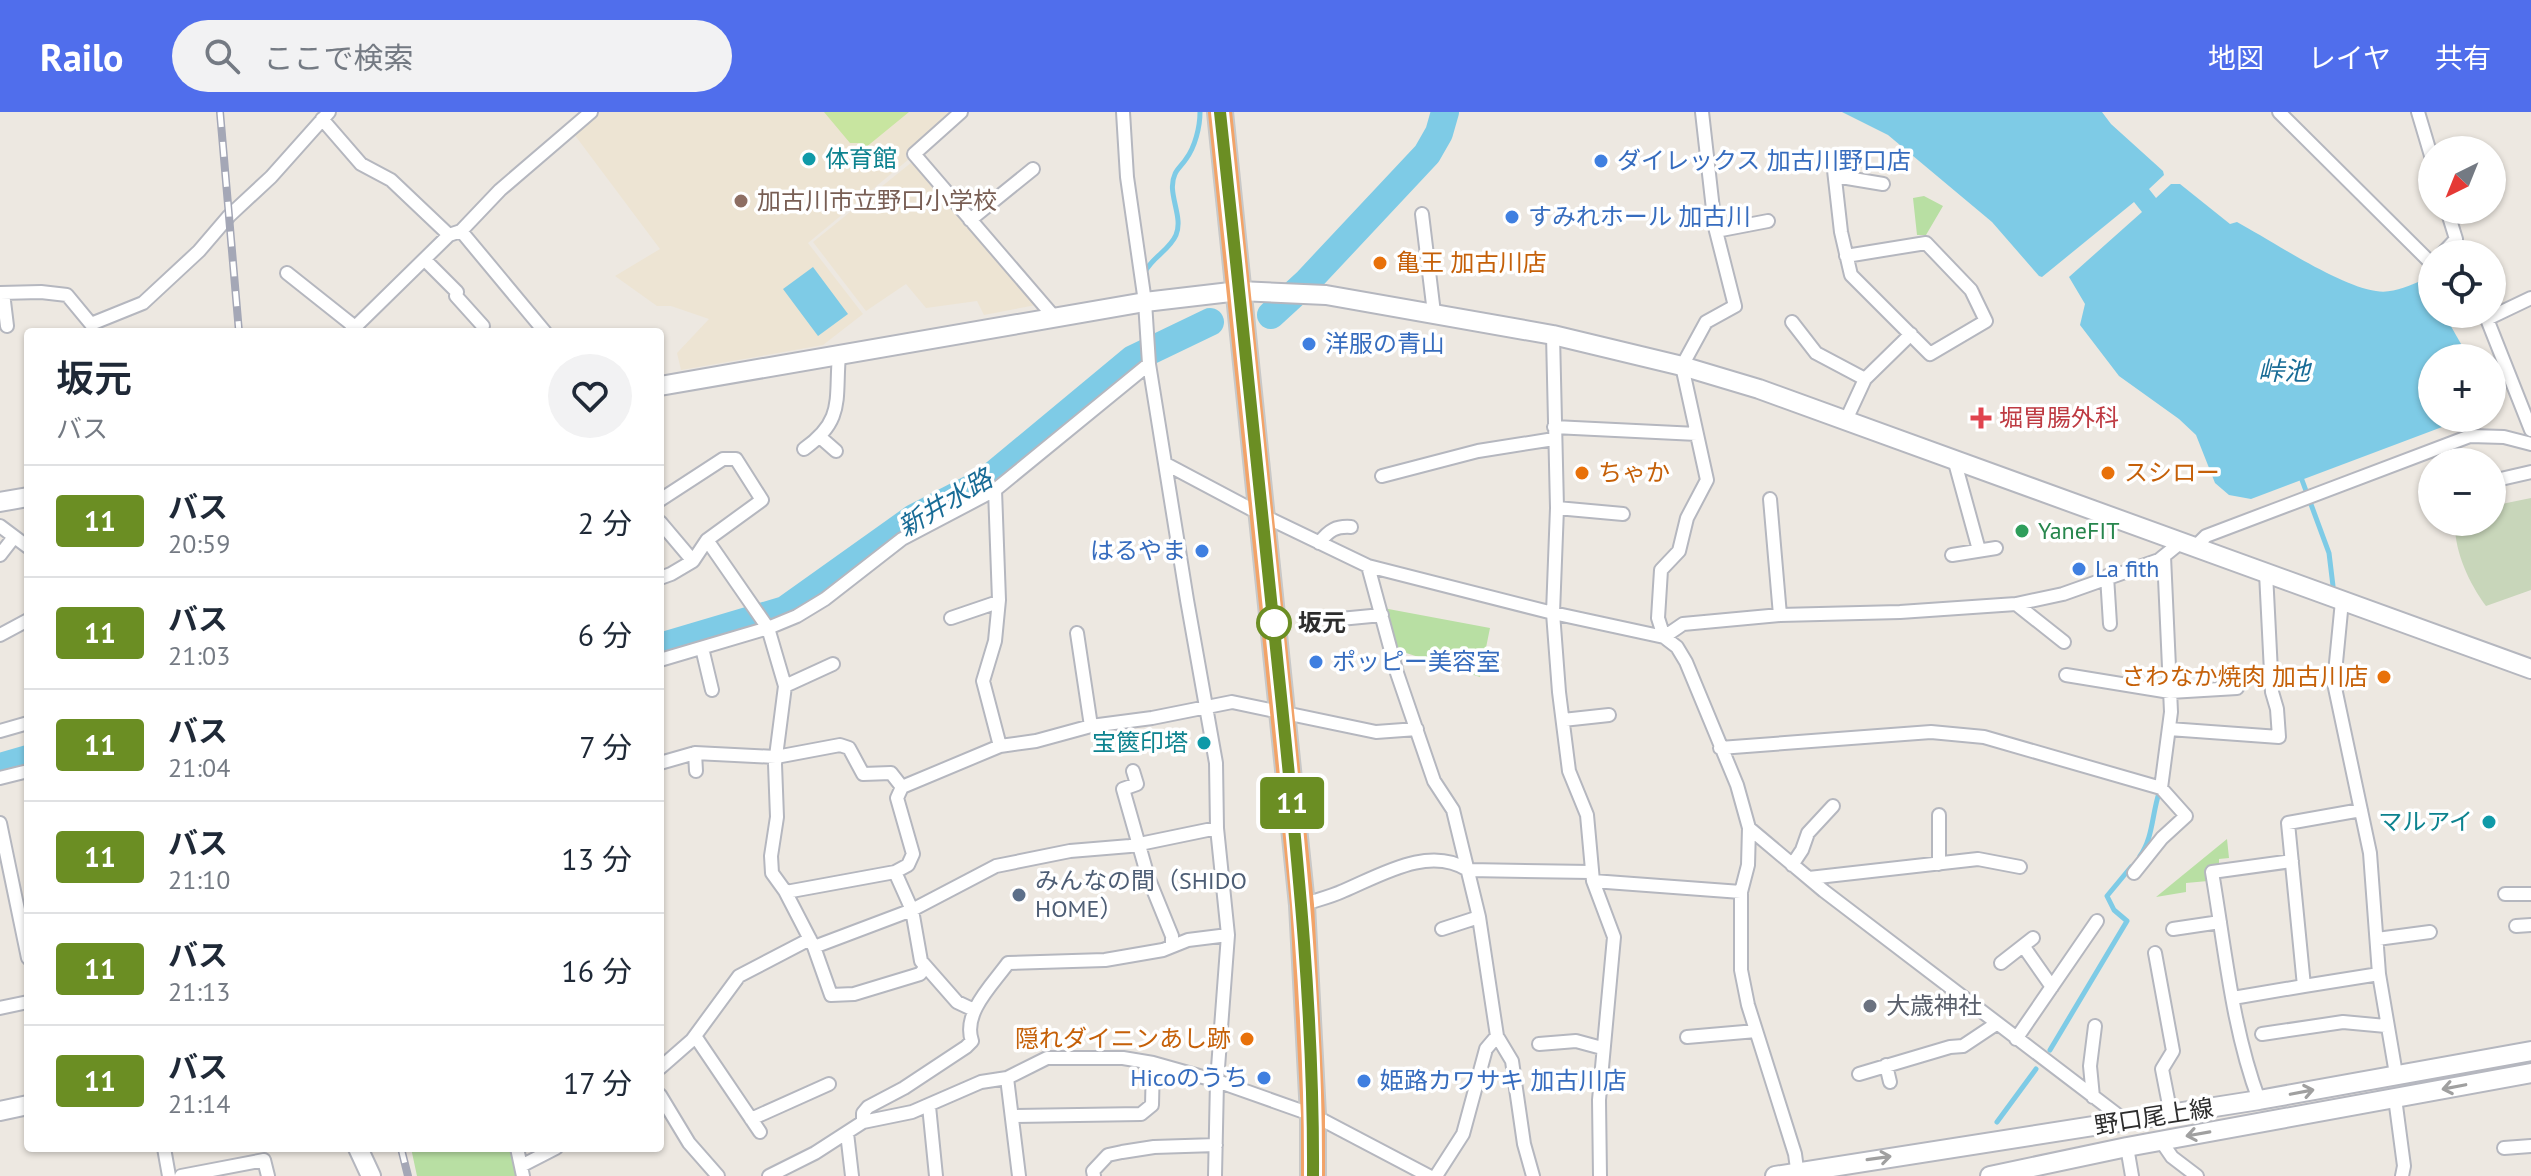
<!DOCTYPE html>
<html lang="ja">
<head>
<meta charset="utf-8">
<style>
  body { margin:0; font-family:"PT Sans","Noto Sans JP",sans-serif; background:#f2f2f3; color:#1f2937; height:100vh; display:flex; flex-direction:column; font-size:30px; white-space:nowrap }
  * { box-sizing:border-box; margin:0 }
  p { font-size:26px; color:#747a83 }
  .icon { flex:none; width:44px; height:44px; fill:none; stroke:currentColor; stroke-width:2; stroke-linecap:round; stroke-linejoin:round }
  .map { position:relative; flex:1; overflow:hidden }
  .side { position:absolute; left:24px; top:216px; width:640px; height:824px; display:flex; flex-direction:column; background:#fff; border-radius:8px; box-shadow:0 2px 6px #0004 }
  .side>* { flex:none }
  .badge { padding:0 16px; border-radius:6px; font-size:28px; line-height:52px }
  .needle { width:52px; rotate:223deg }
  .controls { position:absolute; left:2418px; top:24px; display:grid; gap:16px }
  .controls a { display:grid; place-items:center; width:88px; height:88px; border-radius:50%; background:#fff; box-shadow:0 2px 6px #0004; font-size:40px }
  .map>.badge { position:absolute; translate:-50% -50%; box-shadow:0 0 0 4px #fff }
  .round { display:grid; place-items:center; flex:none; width:84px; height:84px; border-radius:42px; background:#f2f2f3 }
  .summary { display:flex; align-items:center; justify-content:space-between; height:136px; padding:0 32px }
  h1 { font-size:38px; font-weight:600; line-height:60px }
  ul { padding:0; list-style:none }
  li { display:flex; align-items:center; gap:24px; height:112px; padding:0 32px; border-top:2px solid #e0e1e3 }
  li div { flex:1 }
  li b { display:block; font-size:30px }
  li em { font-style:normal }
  li .badge { min-width:88px; font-weight:700; text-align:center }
  header { display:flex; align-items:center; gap:48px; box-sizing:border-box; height:112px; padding:0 40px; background:#506eec; color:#fff }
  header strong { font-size:38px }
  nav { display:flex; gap:44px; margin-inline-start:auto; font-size:28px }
  .search { width:560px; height:72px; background:#f2f2f3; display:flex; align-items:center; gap:20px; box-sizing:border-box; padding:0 28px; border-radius:44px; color:#747a83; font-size:30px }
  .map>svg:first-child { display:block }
</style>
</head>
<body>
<header>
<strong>Railo</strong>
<div class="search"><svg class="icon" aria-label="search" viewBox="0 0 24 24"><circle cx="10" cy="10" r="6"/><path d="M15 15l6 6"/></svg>ここで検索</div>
<nav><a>地図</a><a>レイヤ</a><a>共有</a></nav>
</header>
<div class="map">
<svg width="2531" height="1064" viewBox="0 0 2531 1064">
  <rect width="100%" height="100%" fill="#ede8e1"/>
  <!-- education -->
  <path fill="#ede4d3" d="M596 0H954L905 45 909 47 808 131 863 202 823 233 681 258 677 241 709 207 671 194H657L615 164 660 137 574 22Z
    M912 50 1036 193 984 203 977 189 926 196 906 172 866 199 813 130Z"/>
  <!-- green -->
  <path fill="#b8dfa3" d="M1924 84 1943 94 1926 123H1917L1913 86Z
    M1383 496 1490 516 1480 565 1397 538Z
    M2227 727 2229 746 2219 747V753L2206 755 2208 769 2186 771V780L2156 785Z
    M411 1036H510L517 1064H417Z"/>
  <!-- cemetery -->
  <path fill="#c8d6ba" d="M2531 386V478L2486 494C2469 471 2454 439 2455 410H2492V394Z"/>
  <!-- pitch -->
  <path fill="#c8e5a0" d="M824 0H909L865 36 858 31H850Z"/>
  <!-- water -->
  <path fill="#7ecbe6" d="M1842 0H2102L2111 12 2163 59 2164 63 2149 77 2156 86 2171 72H2180L2230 112 2237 110C2272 129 2339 174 2376 179 2392 182 2408 174 2423 168L2432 182V202H2444L2469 246H2432V306H2466L2251 387 2229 383 2215 371 2196 323 2179 307 2119 264 2080 213 2085 192 2069 165 2142 100 2134 90 2042 165 2039 164 1992 110 1888 23Z
    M813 155 848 202 818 224 783 177Z"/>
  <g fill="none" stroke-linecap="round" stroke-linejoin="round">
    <!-- stream -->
    <path stroke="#7ecbe6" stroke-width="5" d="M1145 160C1152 145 1169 139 1176 123 1184 104 1166 81 1175 62 1177 57 1183 52 1186 47 1195 35 1200 15 1200 0
      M2302 368 2329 441 2333 474
      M2140 744C2153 726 2152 702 2159 681
      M2050 938 2127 809 2114 798 2107 784 2131 755
      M1997 1010 2036 957"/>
    <!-- river -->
    <path stroke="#7ecbe6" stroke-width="28" d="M1271 203 1307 170 1427 42 1439 21 1445 0
      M660 535 785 498 914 406 986 369 1133 247 1210 210
      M0 655 28 647"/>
    <!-- street casing -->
    <g stroke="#b5b7bf" stroke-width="16">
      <path id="street" d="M961 0 914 42 1055 206
        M1123 0 1127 65 1145 190 1149 252 1187 488 1216 651 1217 716 1228 823 1217 969 1215 1064
        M1702 0 1715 115 1735 194 1706 210 1682 254 1707 368 1687 406 1679 439 1661 458 1658 506 1664 525 1683 512 1780 503 1900 500 2016 492 2063 482 2159 448 2180 431
        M2279 0 2432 152
        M2418 0 2432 47
        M322 7 361 52 391 68 449 123
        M1834 58 1841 120 1851 163 1930 242 1986 209 1971 178 1926 131 1846 144
        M1835 64 1883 72
        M1422 102 1434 201
        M970 108 1033 57
        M461 119 545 220
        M1716 119 1768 109
        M2442 142 2456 127 2447 98
        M426 149 457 180 456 184 483 214
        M287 161 355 215
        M0 181 41 180 67 183 91 212 143 191 199 139 229 104 271 65 329 0
        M3 181 7 214
        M2482 202 2487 207 2531 318
        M2487 207 2531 186
        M1792 210 1816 241 1865 267
        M350 220 449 123 461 119 500 78 591 0
        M1553 223 1557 396 1553 501 1559 580 1569 659 1587 703 1593 769 1614 825 1599 988 1600 1064
        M1846 308 1865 267 1911 222
        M1554 315 1697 322
        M820 325 836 339
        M804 337C845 308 835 287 839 243
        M1954 347 1979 438
        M1166 352 1264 404 1368 454 1553 501 1664 525 1677 535 1686 550 1737 673 1749 716 1748 753 1741 780V858L1748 893 1795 1042 1798 1064
        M1382 364 1478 339 1554 327
        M2492 369 2531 360
        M1770 387 1780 503
        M660 388 723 347H736L762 388 707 428 693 449 671 462 660 466
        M1557 396 1623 402
        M660 410 693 449
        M0 414 28 435
        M707 428 768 516 785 574 775 652 777 705 771 744 772 761 785 779 814 835 831 883 854 882 920 862 925 856
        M1319 431C1329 418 1336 414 1351 415
        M2194 436 2206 424 2470 324 2504 325 2531 332
        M0 443 14 425
        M1952 443 1996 436
        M1368 454 1397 561 1434 669 1453 698 1479 805 1497 924 1512 949 1524 1032 1533 1064
        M2107 464 2110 512
        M2342 489 2334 571 2370 741 2379 862 2396 962
        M2016 492 2064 530
        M951 506 998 490
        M1340 507 1382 503
        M1077 521 1091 614
        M0 523 28 508
        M702 536 712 578
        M660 548 768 516 797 504 825 487 902 427 995 378 1149 252
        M2066 563 2170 580 2237 576
        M785 574 833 552
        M1563 608 1609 603
        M2169 617 2279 625 2277 597 2272 580 2266 461
        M0 619 28 611
        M1000 634 1036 629 1091 614 1152 606 1232 590 1376 620 1417 617
        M1720 636 1931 620 1984 625 2161 676 2171 600 2164 444
        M695 641 696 659
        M660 651 695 641 776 645 840 633 849 636 863 662 891 661 902 675
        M1133 659 1137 672 1123 677 1148 765 1172 824V833
        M0 666 28 659
        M2361 698 2288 711 2304 874 2379 862
        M0 711 28 846
        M1749 716 1824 779 2127 1010
        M1939 752V703
        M1792 753 1802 738 1808 721 1833 694
        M2134 761 2162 726 2186 704 2161 676
        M1809 766 1978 747 2020 755
        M1593 769 1741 780
        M786 780 895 760
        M2505 782H2531
        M1302 793C1316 788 1330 785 1343 779 1381 763 1429 733 1468 758L1591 760
        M2516 814 2531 813
        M1442 817 1479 805
        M2173 817 2220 810
        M2377 827 2430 820
        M814 835 912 798 996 754 1070 739 1130 734 1217 716
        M2024 835 2052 875
        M2155 841 2173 939 2162 957 2171 1003
        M2001 851 2033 826
        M2233 886 2304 874
        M0 896 28 890
        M974 898 957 890 921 849 912 798 895 760 908 753 913 742 897 686 902 675 1000 634 983 569 995 529 999 488 995 378
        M2262 922 2343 910 2386 914
        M695 924 760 1020
        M1687 925 1756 919
        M2016 927 2097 809
        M1539 932 1576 929 1602 936
        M1886 953 1890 970
        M660 956 692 928 739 864 810 827
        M1859 962 1950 935 1963 934 1996 912
        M1007 966 1019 1064
        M660 983 689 1031 718 1064
        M2093 985 2090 954 2095 914
        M2395 986 2404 1054 2402 1064
        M2259 988C2232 916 2225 836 2212 760L2292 749
        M929 994 936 1064
        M1012 1004 1141 1002 1152 993 1153 951
        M751 1007 829 972
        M863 1010V1001L868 995 904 976 966 935 972 929C962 901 993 872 1008 851L1105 848 1163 838 1188 828 1228 823
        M847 1021 852 1064
        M2161 1029 2172 1045 2197 1064
        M2127 1035 2132 1064
        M164 1036 169 1064
        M517 1036 523 1064
        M2504 1036 2531 1034
        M521 1054 556 1036
        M181 1064 264 1048 268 1064
        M769 1064 815 1041 863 1010 912 1000 981 970 1007 966 1047 946H1123L1153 951 1217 969 1313 1003 1429 1064
        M1094 1064 1093 1059 1108 1043 1122 1040 1154 1035 1216 1033
        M1436 1064 1463 1022 1486 937 1497 924"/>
    </g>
    <!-- secondary casing -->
    <g stroke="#b5b7bf" stroke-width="22">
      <path id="secondary" d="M660 274 1145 190 1239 179 1326 183 1553 223 1682 254 1759 277 2531 557
        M0 390 28 385
        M0 999 28 993
        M358 1036 371 1064
        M1775 1064 2259 988 2531 939
        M1990 1064 2127 1035 2531 961"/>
    </g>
    <!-- highway casing -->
    <g stroke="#c8c8c8" stroke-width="28">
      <path id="highway" d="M1220 0 1302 793 1313 1003V1064"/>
    </g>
    <!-- street -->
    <use href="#street" stroke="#fff" stroke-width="12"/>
    <!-- secondary -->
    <use href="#secondary" stroke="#fff" stroke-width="18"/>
    <!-- highway -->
    <use href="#highway" stroke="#f2a368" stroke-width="24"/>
    <!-- rail casing -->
    <g stroke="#a4a7b6" stroke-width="8">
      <path id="rail" d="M220 0 239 220
        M401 1036 408 1064"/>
    </g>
    <!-- rail -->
    <use href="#rail" stroke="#fff" stroke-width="5" stroke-dasharray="15" stroke-linecap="butt"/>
  </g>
  <!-- one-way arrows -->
  <defs><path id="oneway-shaft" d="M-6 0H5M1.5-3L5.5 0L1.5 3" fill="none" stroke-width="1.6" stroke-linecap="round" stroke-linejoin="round" transform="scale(2)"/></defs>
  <g stroke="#a0a0a0">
    <use href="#oneway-shaft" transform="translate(2454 975) rotate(169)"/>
    <use href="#oneway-shaft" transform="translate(2302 980) rotate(-11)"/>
    <use href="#oneway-shaft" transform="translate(2198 1022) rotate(170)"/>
    <use href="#oneway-shaft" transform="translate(1879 1046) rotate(-8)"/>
  </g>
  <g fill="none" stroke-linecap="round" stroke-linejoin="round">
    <!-- line casing -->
    <g stroke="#fff" stroke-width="18">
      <path id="line" d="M1220 0C1241 198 1263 396 1282 594 1298 750 1314 907 1313 1064"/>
    </g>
    <!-- line -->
    <use href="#line" stroke="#6b8e23" stroke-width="12"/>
  </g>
  <!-- markers -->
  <g fill="#0f9aa8" stroke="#fff" stroke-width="3">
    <circle cx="809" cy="47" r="8"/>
    <circle cx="1204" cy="631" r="8"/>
    <circle cx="2489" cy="710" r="8"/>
  </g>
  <g fill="#3f7fe0" stroke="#fff" stroke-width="3">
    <circle cx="1601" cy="49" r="8"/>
    <circle cx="1512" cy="105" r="8"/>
    <circle cx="1309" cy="232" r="8"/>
    <circle cx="1202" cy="439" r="8"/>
    <circle cx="2079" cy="457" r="8"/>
    <circle cx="1316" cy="550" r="8"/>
    <circle cx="1264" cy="966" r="8"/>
    <circle cx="1364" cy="969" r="8"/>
  </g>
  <circle fill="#8d6e63" stroke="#fff" stroke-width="3" cx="741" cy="89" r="8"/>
  <g fill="#e8710a" stroke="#fff" stroke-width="3">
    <circle cx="1380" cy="151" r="8"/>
    <circle cx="1582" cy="361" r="8"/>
    <circle cx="2108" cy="361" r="8"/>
    <circle cx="2384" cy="565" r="8"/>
    <circle cx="1247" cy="927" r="8"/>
  </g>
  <path fill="#e0444e" stroke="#fff" stroke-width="3" d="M1977 294h8v8h8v8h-8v8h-8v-8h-8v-8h8z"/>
  <circle fill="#2e9e5b" stroke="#fff" stroke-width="3" cx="2022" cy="419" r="8"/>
  <circle fill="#fff" stroke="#6b8e23" stroke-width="4" cx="1274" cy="511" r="16"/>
  <circle fill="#5c6f8a" stroke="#fff" stroke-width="3" cx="1019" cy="783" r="8"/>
  <circle fill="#6b7280" stroke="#fff" stroke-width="3" cx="1870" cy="894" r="8"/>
  <g text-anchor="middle" stroke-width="7" stroke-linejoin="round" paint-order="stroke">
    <!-- culture labels -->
    <g font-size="24" fill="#0d838f" stroke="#fff" text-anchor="end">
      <text x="825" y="55" text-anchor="start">体育館</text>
      <text x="1188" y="639">宝篋印塔</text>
      <text x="2473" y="718">マルアイ</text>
    </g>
    <!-- shop labels -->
    <g font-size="24" fill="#366cbe" stroke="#fff" text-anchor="start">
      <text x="1617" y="57">ダイレックス 加古川野口店</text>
      <text x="1528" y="113">すみれホール 加古川</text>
      <text x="1325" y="240">洋服の青山</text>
      <text x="1186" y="447" text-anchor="end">はるやま</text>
      <text x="2095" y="465">La fith</text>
      <text x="1332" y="558">ポッピー美容室</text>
      <text x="1248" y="974" text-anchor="end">Hicoのうち</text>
      <text x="1380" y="977">姫路カワサキ 加古川店</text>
    </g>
    <!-- education labels -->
    <g font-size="24" fill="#785e54" stroke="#fff" text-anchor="start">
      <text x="757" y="97">加古川市立野口小学校</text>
    </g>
    <!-- food labels -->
    <g font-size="24" fill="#c56008" stroke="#fff" text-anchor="start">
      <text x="1396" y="159">亀王 加古川店</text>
      <text x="1598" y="369">ちゃか</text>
      <text x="2124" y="369">スシロー</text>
      <text x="2368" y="573" text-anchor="end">さわなか焼肉 加古川店</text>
      <text x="1231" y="935" text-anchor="end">隠れダイニンあし跡</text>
    </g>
    <!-- health labels -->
    <g font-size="24" fill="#be3a42" stroke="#fff" text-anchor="start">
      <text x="1999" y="314">堀胃腸外科</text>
    </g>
    <!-- leisure labels -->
    <g font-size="24" fill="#27864d" stroke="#fff" text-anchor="start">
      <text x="2038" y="427">YaneFIT</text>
    </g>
    <!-- stop labels -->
    <g font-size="24" font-weight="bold" fill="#2d2d2d" stroke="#fff" text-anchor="start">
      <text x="1298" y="519">坂元</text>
    </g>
    <!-- service labels -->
    <g font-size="24" fill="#4e5e75" stroke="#fff" text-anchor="start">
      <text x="1035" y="777">みんなの間（SHIDO<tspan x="1035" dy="28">HOME）</tspan></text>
    </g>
    <!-- worship labels -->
    <g font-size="24" fill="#5b616d" stroke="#fff" text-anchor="start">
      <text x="1886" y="902">大歳神社</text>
    </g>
    <!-- street labels -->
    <g font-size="24" fill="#2d2d2d" stroke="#fff">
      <text transform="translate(2154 1005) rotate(-9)" y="8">野口尾上線</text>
    </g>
    <!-- water labels -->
    <g font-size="26" font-style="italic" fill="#196c96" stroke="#fff">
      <text x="2284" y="268">峠池</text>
      <text transform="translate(945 391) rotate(-31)" y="9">新井水路</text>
    </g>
  </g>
</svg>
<div class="controls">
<a><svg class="needle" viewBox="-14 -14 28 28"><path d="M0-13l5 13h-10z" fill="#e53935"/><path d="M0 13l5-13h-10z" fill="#747a83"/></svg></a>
<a><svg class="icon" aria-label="locate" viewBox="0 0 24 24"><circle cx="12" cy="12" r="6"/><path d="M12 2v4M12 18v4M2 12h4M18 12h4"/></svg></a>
<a>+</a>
<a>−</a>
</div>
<b class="badge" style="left:1292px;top:691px;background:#6b8e23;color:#fff">11</b>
<section class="side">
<div class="summary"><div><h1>坂元</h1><p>バス</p></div><a class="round"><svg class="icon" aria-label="heart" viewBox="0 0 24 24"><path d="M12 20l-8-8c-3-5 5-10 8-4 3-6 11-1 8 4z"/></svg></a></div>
<ul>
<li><span class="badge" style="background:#6b8e23;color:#fff">11</span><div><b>バス</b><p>20:59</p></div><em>2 分</em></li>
<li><span class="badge" style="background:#6b8e23;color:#fff">11</span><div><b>バス</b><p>21:03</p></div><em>6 分</em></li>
<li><span class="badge" style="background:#6b8e23;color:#fff">11</span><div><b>バス</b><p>21:04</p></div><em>7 分</em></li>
<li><span class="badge" style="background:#6b8e23;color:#fff">11</span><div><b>バス</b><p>21:10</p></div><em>13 分</em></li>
<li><span class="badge" style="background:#6b8e23;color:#fff">11</span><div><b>バス</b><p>21:13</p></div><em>16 分</em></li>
<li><span class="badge" style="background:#6b8e23;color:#fff">11</span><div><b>バス</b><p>21:14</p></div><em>17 分</em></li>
</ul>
</section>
</div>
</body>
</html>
